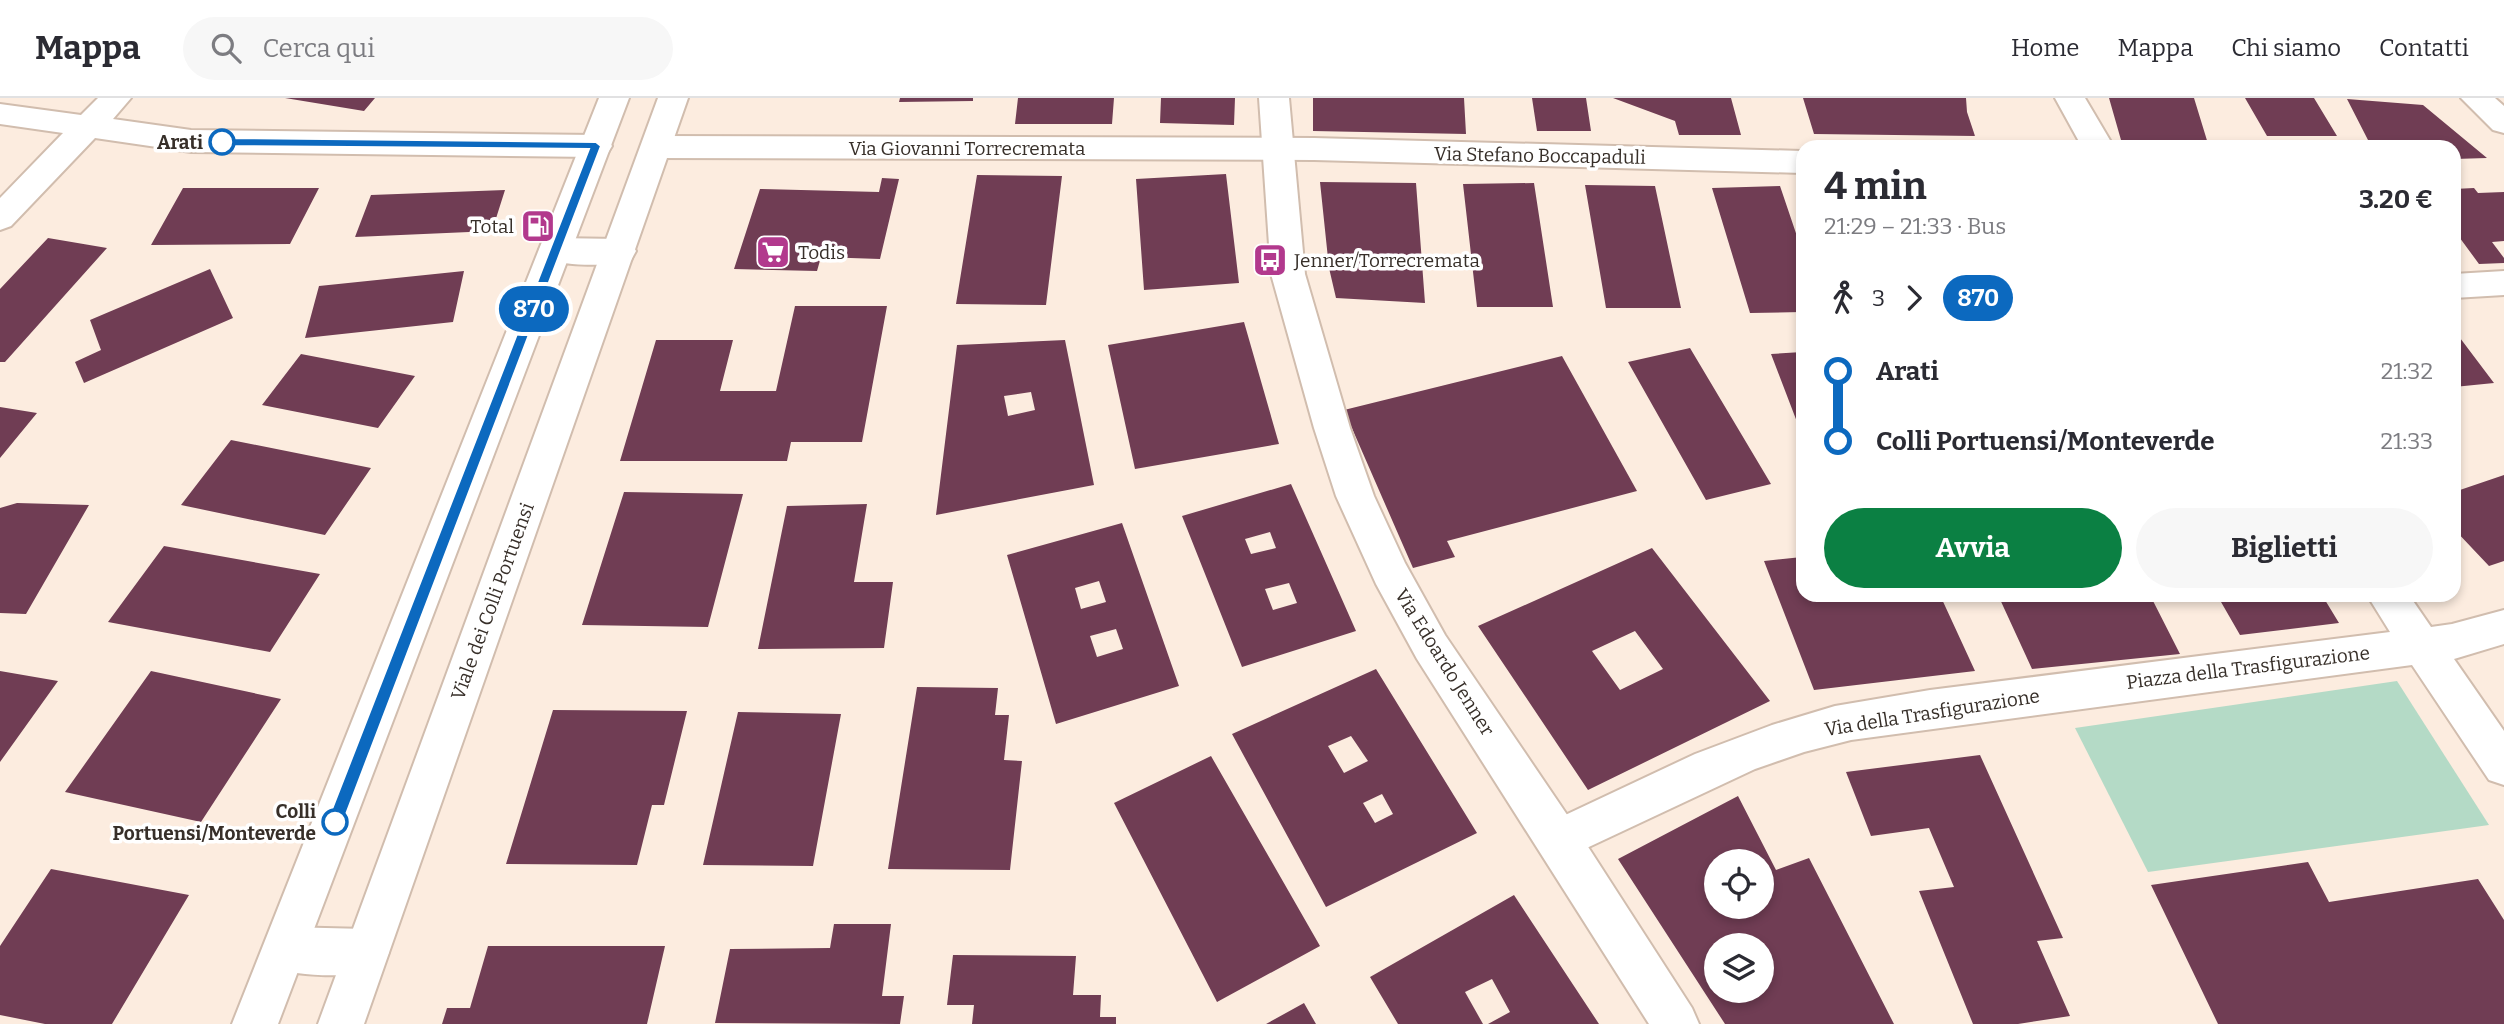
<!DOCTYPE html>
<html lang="it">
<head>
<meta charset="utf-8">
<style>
  body { margin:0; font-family:Bitter,serif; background:#f7f7f7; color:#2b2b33; height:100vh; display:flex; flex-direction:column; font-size:26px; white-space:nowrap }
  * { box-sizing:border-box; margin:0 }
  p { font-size:23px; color:#7c7c81 }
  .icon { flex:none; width:38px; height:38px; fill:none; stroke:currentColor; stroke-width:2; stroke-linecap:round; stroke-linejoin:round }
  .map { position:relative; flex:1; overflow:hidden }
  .panel { position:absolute; left:1796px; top:42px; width:665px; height:462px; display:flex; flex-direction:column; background:#fff; border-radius:21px; box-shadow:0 4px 10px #0003 }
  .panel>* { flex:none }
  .badge { padding:0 14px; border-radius:23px; font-size:24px; line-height:46px }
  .fabs { position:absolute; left:1704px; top:751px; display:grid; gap:14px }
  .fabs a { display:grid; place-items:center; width:70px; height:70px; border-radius:50%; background:#fff; box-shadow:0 4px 10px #0003; font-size:35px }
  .map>.badge { position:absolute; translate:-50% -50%; box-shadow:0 0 0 4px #fff }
  .legs { display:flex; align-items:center; gap:10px; height:77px; padding:0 28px; font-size:23px }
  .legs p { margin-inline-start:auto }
  .overview { display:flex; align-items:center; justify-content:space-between; height:119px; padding:0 28px }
  h1 { font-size:38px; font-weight:700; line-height:52px }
  .action { display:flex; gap:14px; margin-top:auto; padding:14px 28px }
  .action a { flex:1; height:80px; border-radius:42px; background:#0b8043; color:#fff; font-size:28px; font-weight:700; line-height:80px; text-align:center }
  .action a+a { background:#f7f7f7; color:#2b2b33 }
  ul { padding:0 28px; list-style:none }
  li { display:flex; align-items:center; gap:24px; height:70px; font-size:26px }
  li i { display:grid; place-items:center; width:10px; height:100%; margin:0 9px; background:currentColor }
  li i::after { content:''; width:18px; height:18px; margin:-9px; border:5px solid; border-radius:50%; background:#fff }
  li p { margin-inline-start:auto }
  li:first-child i { background:linear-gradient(#0000 50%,currentColor 0) }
  li:last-child i { background:linear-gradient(currentColor 50%,#0000 0) }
  header { display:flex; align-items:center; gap:42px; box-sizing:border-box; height:98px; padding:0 35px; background:#fff; border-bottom:2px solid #e1e1e2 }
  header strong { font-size:33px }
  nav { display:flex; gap:38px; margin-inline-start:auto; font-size:24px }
  .search { width:490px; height:63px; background:#f7f7f7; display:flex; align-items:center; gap:18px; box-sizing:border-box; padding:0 24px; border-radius:38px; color:#7c7c81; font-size:26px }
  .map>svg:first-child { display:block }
</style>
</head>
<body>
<header>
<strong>Mappa</strong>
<div class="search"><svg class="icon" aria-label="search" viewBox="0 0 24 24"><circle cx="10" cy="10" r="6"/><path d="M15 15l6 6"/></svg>Cerca qui</div>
<nav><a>Home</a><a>Mappa</a><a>Chi siamo</a><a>Contatti</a></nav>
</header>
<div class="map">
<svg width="2504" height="926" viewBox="0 0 2504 926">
  <rect width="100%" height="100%" fill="#fcecdf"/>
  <!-- green -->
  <path fill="#b4dac6" d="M2397 583 2489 727 2148 774 2075 630Z"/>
  <!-- building -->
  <path fill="#703d54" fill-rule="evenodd" d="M285 0H375L364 13Z
    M900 0H973V3L899 4Z
    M1018 0H1114L1112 26H1015Z
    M1161 0H1235L1234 27 1160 25Z
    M1313 0H1464L1466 36 1313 33Z
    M1532 0H1586L1591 33H1537Z
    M1613 0H1731L1741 37H1679L1675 23Z
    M1803 0H1966L1967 14 1975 38 1814 36Z
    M2109 0H2194L2209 49H2123Z
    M2245 0H2314L2337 38H2267Z
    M2347 1 2423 7 2487 60 2454 61V49H2408L2406 46 2368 42Z
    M1226 76 1239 185 1144 192 1136 81Z
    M977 77 1062 78 1046 207 956 206Z
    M882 80 899 81 880 161 821 159 817 173 734 171 760 91 879 94Z
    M1320 84 1416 85 1425 205 1336 200 1329 170Z
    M1534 85 1553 209H1477L1463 86Z
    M1585 87 1655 88 1681 210H1606Z
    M1780 88 1802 153V214L1750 215 1712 90Z
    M183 90H319L290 146 151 147Z
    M2474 90 2478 95 2504 94V143L2492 144 2504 160V165L2479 166 2454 132H2460L2454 123V91Z
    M505 92 492 133 355 139 371 97Z
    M48 140 107 150 5 264H0V191Z
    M210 171 233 220 84 285 75 264 101 252 90 222Z
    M464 173 453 224 305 240 319 188Z
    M795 208H887L862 344H791L787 363H620L656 242H733L720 293H776Z
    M1244 224 1279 346 1135 371 1108 247Z
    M2454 232 2494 285 2454 289Z
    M1065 242 1094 387 936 417 957 247ZM1031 294 1035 312 1008 318 1004 298Z
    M1690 250 1771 386 1706 402 1628 264Z
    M1802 254V337L1771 256Z
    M301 256 415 278 378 330 262 307Z
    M1562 258 1637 393 1447 443 1455 459 1413 470 1344 312Z
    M0 309 37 315 0 360Z
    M231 342 371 370 325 437 181 407Z
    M2504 377V463L2489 468 2454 431V394Z
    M1291 386 1356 533 1242 569 1182 418ZM1270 434 1276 450 1251 456 1245 441ZM1289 485 1297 505 1273 512 1265 491Z
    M624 394 743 396 708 529 582 527Z
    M17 405 89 407 26 516 0 515V410Z
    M867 406 854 484H893L884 550 758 551 787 408Z
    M1122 425 1179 588 1056 626 1007 457ZM1099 483 1106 504 1081 511 1075 490ZM1116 531 1123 551 1097 559 1090 538Z
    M164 448 320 476 270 554 108 524Z
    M1652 450 1770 603 1588 692 1478 528ZM1635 533 1663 571 1620 592 1592 553Z
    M1802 459V497H1940L1975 573 1814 592 1764 463Z
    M1998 497H2150L2180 556 2032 571Z
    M2217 497H2322L2339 525 2240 537Z
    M1376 571 1477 735 1326 809 1232 636ZM1351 638 1368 663 1344 675 1328 648ZM1382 696 1393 716 1375 725 1363 705Z
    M0 573 58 583 0 664Z
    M151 573 281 601 201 724 65 694Z
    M917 589 998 590 995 617H1009L1004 662 1022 663 1010 772 888 771Z
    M553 612 687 613 664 707H652L637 767 506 766Z
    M738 614 841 616 813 768 703 767Z
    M1980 657 2063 840 2037 843 2070 918 2018 926H1973L1919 793 1954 789 1929 730 1871 738 1846 674Z
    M1211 658 1320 848 1217 904 1114 705Z
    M1738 698 1776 772 1809 760 1894 926H1725L1618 761ZM1717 763H1762V808H1717ZM1717 847H1762V892H1717Z
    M2308 764 2329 804 2478 781 2504 822V926H2218L2151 787Z
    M51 771 189 797 112 926H45L0 917V848Z
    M1514 797 1599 926H1488L1510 914 1492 881 1465 894 1483 926H1398L1370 879Z
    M834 826H891L882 898H904L900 926 715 925 730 851 830 850Z
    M488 848H665L647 926H442L447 910H470Z
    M953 857 1076 858 1073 897H1101L1100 919H1116V926H972L974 907H947Z
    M1304 905 1316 926H1266Z"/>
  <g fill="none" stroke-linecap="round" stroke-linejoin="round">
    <!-- street casing -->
    <g stroke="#d1bdae" stroke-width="4">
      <path id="street" d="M98 0H131L113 21 191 32 596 37 607 40 612 48 607 56 596 59 191 54 95 40 11 128 0 132V100L63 35 0 26V6L81 17Z
        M2055 0H2085L2114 49H2082Z
        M2461 0H2495L2504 8V35L2493 32Z
        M657 38 1314 40 1802 53V75L1314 62 657 60 646 57 641 49 646 41Z
        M556 140 619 141 631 144 636 153 631 162C606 169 569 168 544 161L539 152 544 143Z
        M2504 173V197L2454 200V176Z
        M2367 497H2409L2431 529 2452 526 2504 512V546L2454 561 2504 633V687L2489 682 2412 567 1851 642 1804 654 1755 671 1559 763 1544 757 1537 742 1544 727 1695 656 1772 627 1835 608 1930 592 2390 534Z
        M285 829 366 831 382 838 389 854 382 870C355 881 296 879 269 868L262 852 269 836Z"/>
    </g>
    <!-- secondary casing -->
    <g stroke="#d1bdae" stroke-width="4">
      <path id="secondary" d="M1259 0H1289L1305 176 1350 330 1374 398 1405 465 1445 537 1574 727 1692 910 1699 926H1649L1417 561 1376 486 1336 398 1314 330 1271 176Z"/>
    </g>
    <!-- primary casing -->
    <g stroke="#d1bdae" stroke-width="4">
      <path id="primary" d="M599 0H629L278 926H232Z
        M658 0H688L364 926H318Z"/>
    </g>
    <!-- street -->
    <use href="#street" fill="#fff" fill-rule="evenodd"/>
    <!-- secondary -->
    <use href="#secondary" fill="#fff" fill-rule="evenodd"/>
    <!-- primary -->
    <use href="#primary" fill="#fff" fill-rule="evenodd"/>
  </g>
  <!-- line-1 -->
  <path fill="#0c69bf" stroke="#fff" stroke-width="2" d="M222 40 596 44 601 48 343 724 341 729 335 731 330 729 327 724 589 51 222 48 216 44Z"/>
  <!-- icons -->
  <defs>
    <g id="fuel-square" transform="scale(1.75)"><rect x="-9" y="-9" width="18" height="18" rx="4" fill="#b2398d" stroke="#fff"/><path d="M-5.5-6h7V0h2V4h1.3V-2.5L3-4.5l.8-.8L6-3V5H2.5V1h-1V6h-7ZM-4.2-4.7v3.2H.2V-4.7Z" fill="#fff"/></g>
    <g id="supermarket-square" transform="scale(1.75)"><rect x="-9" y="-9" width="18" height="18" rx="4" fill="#b2398d" stroke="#fff"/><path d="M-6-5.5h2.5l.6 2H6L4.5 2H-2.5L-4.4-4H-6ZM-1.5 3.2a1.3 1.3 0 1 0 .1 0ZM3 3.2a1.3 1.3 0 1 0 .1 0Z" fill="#fff"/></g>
    <g id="bus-square" transform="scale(1.75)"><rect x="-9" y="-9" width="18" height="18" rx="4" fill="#b2398d" stroke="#fff"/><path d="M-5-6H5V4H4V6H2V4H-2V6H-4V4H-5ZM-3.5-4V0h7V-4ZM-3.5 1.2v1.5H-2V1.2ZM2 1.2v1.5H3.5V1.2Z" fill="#fff"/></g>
  </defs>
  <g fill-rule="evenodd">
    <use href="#fuel-square" x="538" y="128"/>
    <use href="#supermarket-square" x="773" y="154"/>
    <use href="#bus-square" x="1270" y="162"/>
  </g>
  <!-- markers -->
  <g fill="#fff" stroke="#0c69bf" stroke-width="3.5">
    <circle cx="222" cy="44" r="12"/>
    <circle cx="335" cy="724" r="12"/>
  </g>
  <g text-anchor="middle" stroke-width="7" stroke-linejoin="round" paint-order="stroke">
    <!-- stop labels -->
    <g font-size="19" font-weight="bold" fill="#372f29" stroke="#fff" text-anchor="end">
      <text x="203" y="51">Arati</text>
      <text x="316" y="720">Colli<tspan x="316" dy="22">Portuensi/Monteverde</tspan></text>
    </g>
    <!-- street labels -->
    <g font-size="19" fill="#372f29" stroke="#fff">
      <text x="967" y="57">Via Giovanni Torrecremata</text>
      <text transform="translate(1540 57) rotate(1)" y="7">Via Stefano Boccapaduli</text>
      <text transform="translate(492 503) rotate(-70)" y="7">Viale dei Colli Portuensi</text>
      <text transform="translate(1445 564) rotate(58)" y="7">Via Edoardo Jenner</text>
      <text transform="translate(2248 569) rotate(-7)" y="7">Piazza della Trasfigurazione</text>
      <text transform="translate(1932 614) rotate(-9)" y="7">Via della Trasfigurazione</text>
    </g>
    <!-- poi labels -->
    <g font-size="19" fill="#372f29" stroke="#fff" text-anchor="start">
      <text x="514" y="135" text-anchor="end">Total</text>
      <text x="798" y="161">Todis</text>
      <text x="1294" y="169">Jenner/Torrecremata</text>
    </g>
  </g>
</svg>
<div class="fabs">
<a><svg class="icon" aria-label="locate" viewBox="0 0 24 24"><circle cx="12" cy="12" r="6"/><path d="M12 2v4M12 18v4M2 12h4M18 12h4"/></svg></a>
<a><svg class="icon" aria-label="layers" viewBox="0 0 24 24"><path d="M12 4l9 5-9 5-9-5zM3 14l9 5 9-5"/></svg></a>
</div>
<b class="badge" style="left:534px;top:211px;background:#0c69bf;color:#fff">870</b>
<section class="panel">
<div class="overview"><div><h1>4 min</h1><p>21:29 – 21:33 · Bus</p></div><b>3.20 €</b></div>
<div class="legs"><svg class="icon" aria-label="walk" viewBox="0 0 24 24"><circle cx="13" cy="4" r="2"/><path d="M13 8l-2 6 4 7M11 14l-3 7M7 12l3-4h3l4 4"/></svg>3<svg class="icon" aria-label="forward" viewBox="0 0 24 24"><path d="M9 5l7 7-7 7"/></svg><b class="badge" style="background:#0c69bf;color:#fff">870</b></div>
<ul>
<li><i style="color:#0c69bf"></i><b>Arati</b><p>21:32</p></li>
<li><i style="color:#0c69bf"></i><b>Colli Portuensi/Monteverde</b><p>21:33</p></li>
</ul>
<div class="action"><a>Avvia</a><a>Biglietti</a></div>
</section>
</div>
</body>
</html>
